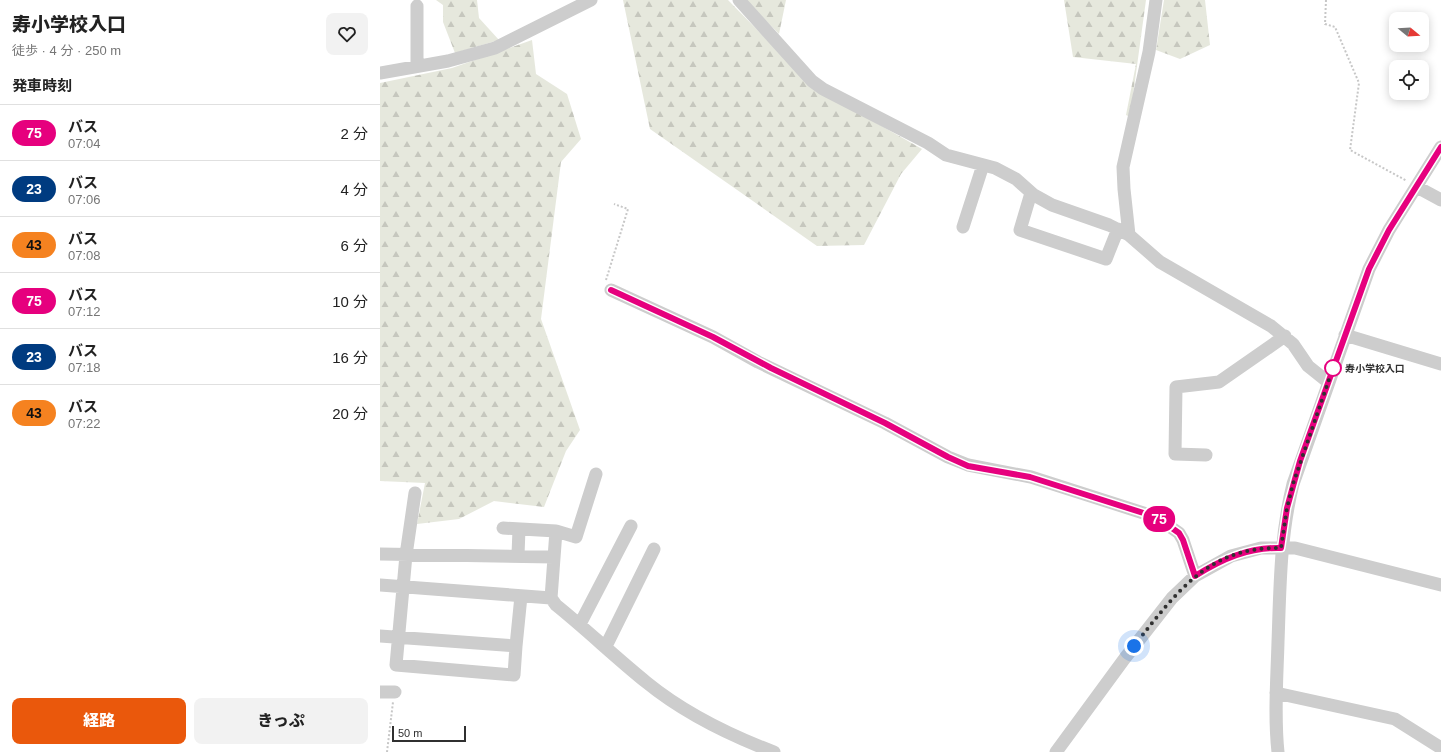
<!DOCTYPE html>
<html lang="ja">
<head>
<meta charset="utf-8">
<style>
  body { margin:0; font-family:Helvetica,"Noto Sans JP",sans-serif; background:#f2f2f2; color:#222; height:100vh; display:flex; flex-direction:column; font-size:15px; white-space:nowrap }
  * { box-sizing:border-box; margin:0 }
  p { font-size:13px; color:#767676 }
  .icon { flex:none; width:22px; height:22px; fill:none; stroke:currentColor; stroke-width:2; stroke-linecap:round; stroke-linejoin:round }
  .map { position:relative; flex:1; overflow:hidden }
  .sheet { display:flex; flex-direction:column; background:#fff; width:380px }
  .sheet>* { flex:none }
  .badge { padding:0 8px; border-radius:13px; font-size:14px; line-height:26px }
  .needle { width:26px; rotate:108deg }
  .controls { position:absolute; left:1009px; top:12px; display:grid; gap:8px }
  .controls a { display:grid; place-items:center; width:40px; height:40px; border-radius:8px; background:#fff; box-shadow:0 2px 10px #0003; font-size:20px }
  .scale { position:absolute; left:12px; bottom:10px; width:74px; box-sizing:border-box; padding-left:4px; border:2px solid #303030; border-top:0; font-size:11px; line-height:14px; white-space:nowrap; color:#303030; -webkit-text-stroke:3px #fff; paint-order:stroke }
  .you { position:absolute; width:20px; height:20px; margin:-10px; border:3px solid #fff; border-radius:50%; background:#1a73e8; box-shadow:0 0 0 6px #1a73e833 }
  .map>.badge { position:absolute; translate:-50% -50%; box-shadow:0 0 0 2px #fff }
  h2 { padding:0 12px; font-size:15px; line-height:36px }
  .round { display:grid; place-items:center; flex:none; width:42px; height:42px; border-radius:8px; background:#f2f2f2 }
  .summary { display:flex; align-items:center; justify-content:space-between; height:68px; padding:0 12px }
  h1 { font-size:19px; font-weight:800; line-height:30px }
  .action { display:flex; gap:8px; margin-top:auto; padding:8px 12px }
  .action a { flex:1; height:46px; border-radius:8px; background:#ea580c; color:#fff; font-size:16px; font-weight:800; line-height:46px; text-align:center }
  .action a+a { background:#f2f2f2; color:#222 }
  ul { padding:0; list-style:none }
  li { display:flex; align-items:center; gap:12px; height:56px; padding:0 12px; border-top:1px solid #e0e0e0 }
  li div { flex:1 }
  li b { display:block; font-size:15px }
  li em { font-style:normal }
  li .badge { min-width:44px; font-weight:700; text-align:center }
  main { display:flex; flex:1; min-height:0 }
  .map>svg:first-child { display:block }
</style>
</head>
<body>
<main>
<section class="sheet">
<div class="summary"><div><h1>寿小学校入口</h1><p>徒歩 · 4 分 · 250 m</p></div><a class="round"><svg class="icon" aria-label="heart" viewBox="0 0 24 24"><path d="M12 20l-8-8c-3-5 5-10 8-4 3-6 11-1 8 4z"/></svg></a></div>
<h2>発車時刻</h2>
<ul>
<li><span class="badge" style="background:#e6007e;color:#fff">75</span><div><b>バス</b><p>07:04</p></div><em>2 分</em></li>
<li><span class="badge" style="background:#003b80;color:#fff">23</span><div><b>バス</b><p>07:06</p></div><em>4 分</em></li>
<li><span class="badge" style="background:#f58220;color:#111">43</span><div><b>バス</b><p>07:08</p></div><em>6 分</em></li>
<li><span class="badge" style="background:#e6007e;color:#fff">75</span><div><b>バス</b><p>07:12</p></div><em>10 分</em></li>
<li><span class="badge" style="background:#003b80;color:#fff">23</span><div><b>バス</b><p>07:18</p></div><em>16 分</em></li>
<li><span class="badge" style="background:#f58220;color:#111">43</span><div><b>バス</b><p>07:22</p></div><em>20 分</em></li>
</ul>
<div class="action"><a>経路</a><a>きっぷ</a></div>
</section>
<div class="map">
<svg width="1061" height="752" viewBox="0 0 1061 752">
  <defs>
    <pattern id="forest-firs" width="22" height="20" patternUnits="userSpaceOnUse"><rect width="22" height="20" fill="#e6e8dd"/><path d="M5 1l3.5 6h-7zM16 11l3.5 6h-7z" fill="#c6c7be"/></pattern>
  </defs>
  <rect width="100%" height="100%" fill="#fff"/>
  <!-- forest -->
  <path fill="url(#forest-firs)" d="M56 0H97L99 18 119 40 75 53 63 22V5Z
    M243 0H348L433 87 542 149 521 174 484 245 437 246 270 129Z
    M366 0H406L399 34Z
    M684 0H766L750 117 746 115 756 64 693 57Z
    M784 0H825L830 45 800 59 776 50Z
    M152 40 156 74 187 94 201 139 181 162 161 319 200 430 186 451 164 507 114 501 79 519 37 524 45 483 0 481V83L72 68Z"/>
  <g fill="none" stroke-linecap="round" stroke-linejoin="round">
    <!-- path -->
    <path stroke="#c7c7c7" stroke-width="2" stroke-dasharray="2 2" stroke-linecap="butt" d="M946 0 945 24 955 27 979 83 970 150 1027 181
      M226 280 248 209 234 204
      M7 752 13 702"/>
    <!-- minor -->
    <path stroke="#cdcdcd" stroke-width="13" d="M359 0 432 81 443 89 548 143 566 155 615 168 636 179 654 195 672 205 729 225 749 235 780 262 891 326 913 344 928 366 948 382
      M37 6V65
      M0 73 68 61 115 48 211 0
      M1037 187 1061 200
      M651 193 640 230 726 259 738 229
      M583 227 603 165
      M749 235 744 189 743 167 769 52 776 0
      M231 290 333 337 378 362 505 423 568 457 588 465 651 477 776 517 799 533 803 540 815 576
      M965 335 1061 364
      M826 455 795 454 796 387 839 382 905 336
      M35 493 26 555 16 665 134 675 136 646
      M123 528 176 531 196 537 216 474
      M176 531 171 598 176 605C207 630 235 657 266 682 304 713 349 735 394 752
      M0 554 174 557
      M138 555 139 529
      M0 585 171 598
      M200 624 251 526
      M0 636 136 646 141 596
      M226 646 274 549
      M0 692H15
      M896 693 1015 719 1061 748
      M676 752 745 658 792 598 815 576 851 556 881 548H915L1061 585
      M898 752C894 716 897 678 898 642 900 588 900 536 913 484L989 269 1009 230 1061 147"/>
  </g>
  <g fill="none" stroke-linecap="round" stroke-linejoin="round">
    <!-- line casing -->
    <g stroke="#fff" stroke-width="9">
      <path id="line" d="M231 290 333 337 391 368 505 423 568 457 588 466 650 477 776 517 799 533 803 540 815 576C842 559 869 547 901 548L907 508 920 461 989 269 1009 230 1061 147"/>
    </g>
    <!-- line -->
    <use href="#line" stroke="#e6007e" stroke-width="6"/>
    <!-- walk -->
    <path stroke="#303030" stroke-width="4" stroke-dasharray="0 7.2" d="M754 646C795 594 828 546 901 548L907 508 913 484 953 368"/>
  </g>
  <!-- markers -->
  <circle fill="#fff" stroke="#e6007e" stroke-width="2" cx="953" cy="368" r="8"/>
  <g text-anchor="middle" stroke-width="4" stroke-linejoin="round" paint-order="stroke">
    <!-- stop labels -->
    <g font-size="10" font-weight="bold" fill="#303030" stroke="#fff" text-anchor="start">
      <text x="965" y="372">寿小学校入口</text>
    </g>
  </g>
</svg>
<div class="controls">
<a><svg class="needle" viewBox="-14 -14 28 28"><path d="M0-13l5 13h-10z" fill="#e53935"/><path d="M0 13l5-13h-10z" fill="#767676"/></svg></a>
<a><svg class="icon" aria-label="locate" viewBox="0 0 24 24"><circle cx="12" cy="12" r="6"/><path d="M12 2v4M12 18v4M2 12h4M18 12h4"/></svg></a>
</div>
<div class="scale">50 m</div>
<div class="you" style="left:754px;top:646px"></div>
<b class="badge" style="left:779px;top:519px;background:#e6007e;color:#fff">75</b>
</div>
</main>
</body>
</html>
